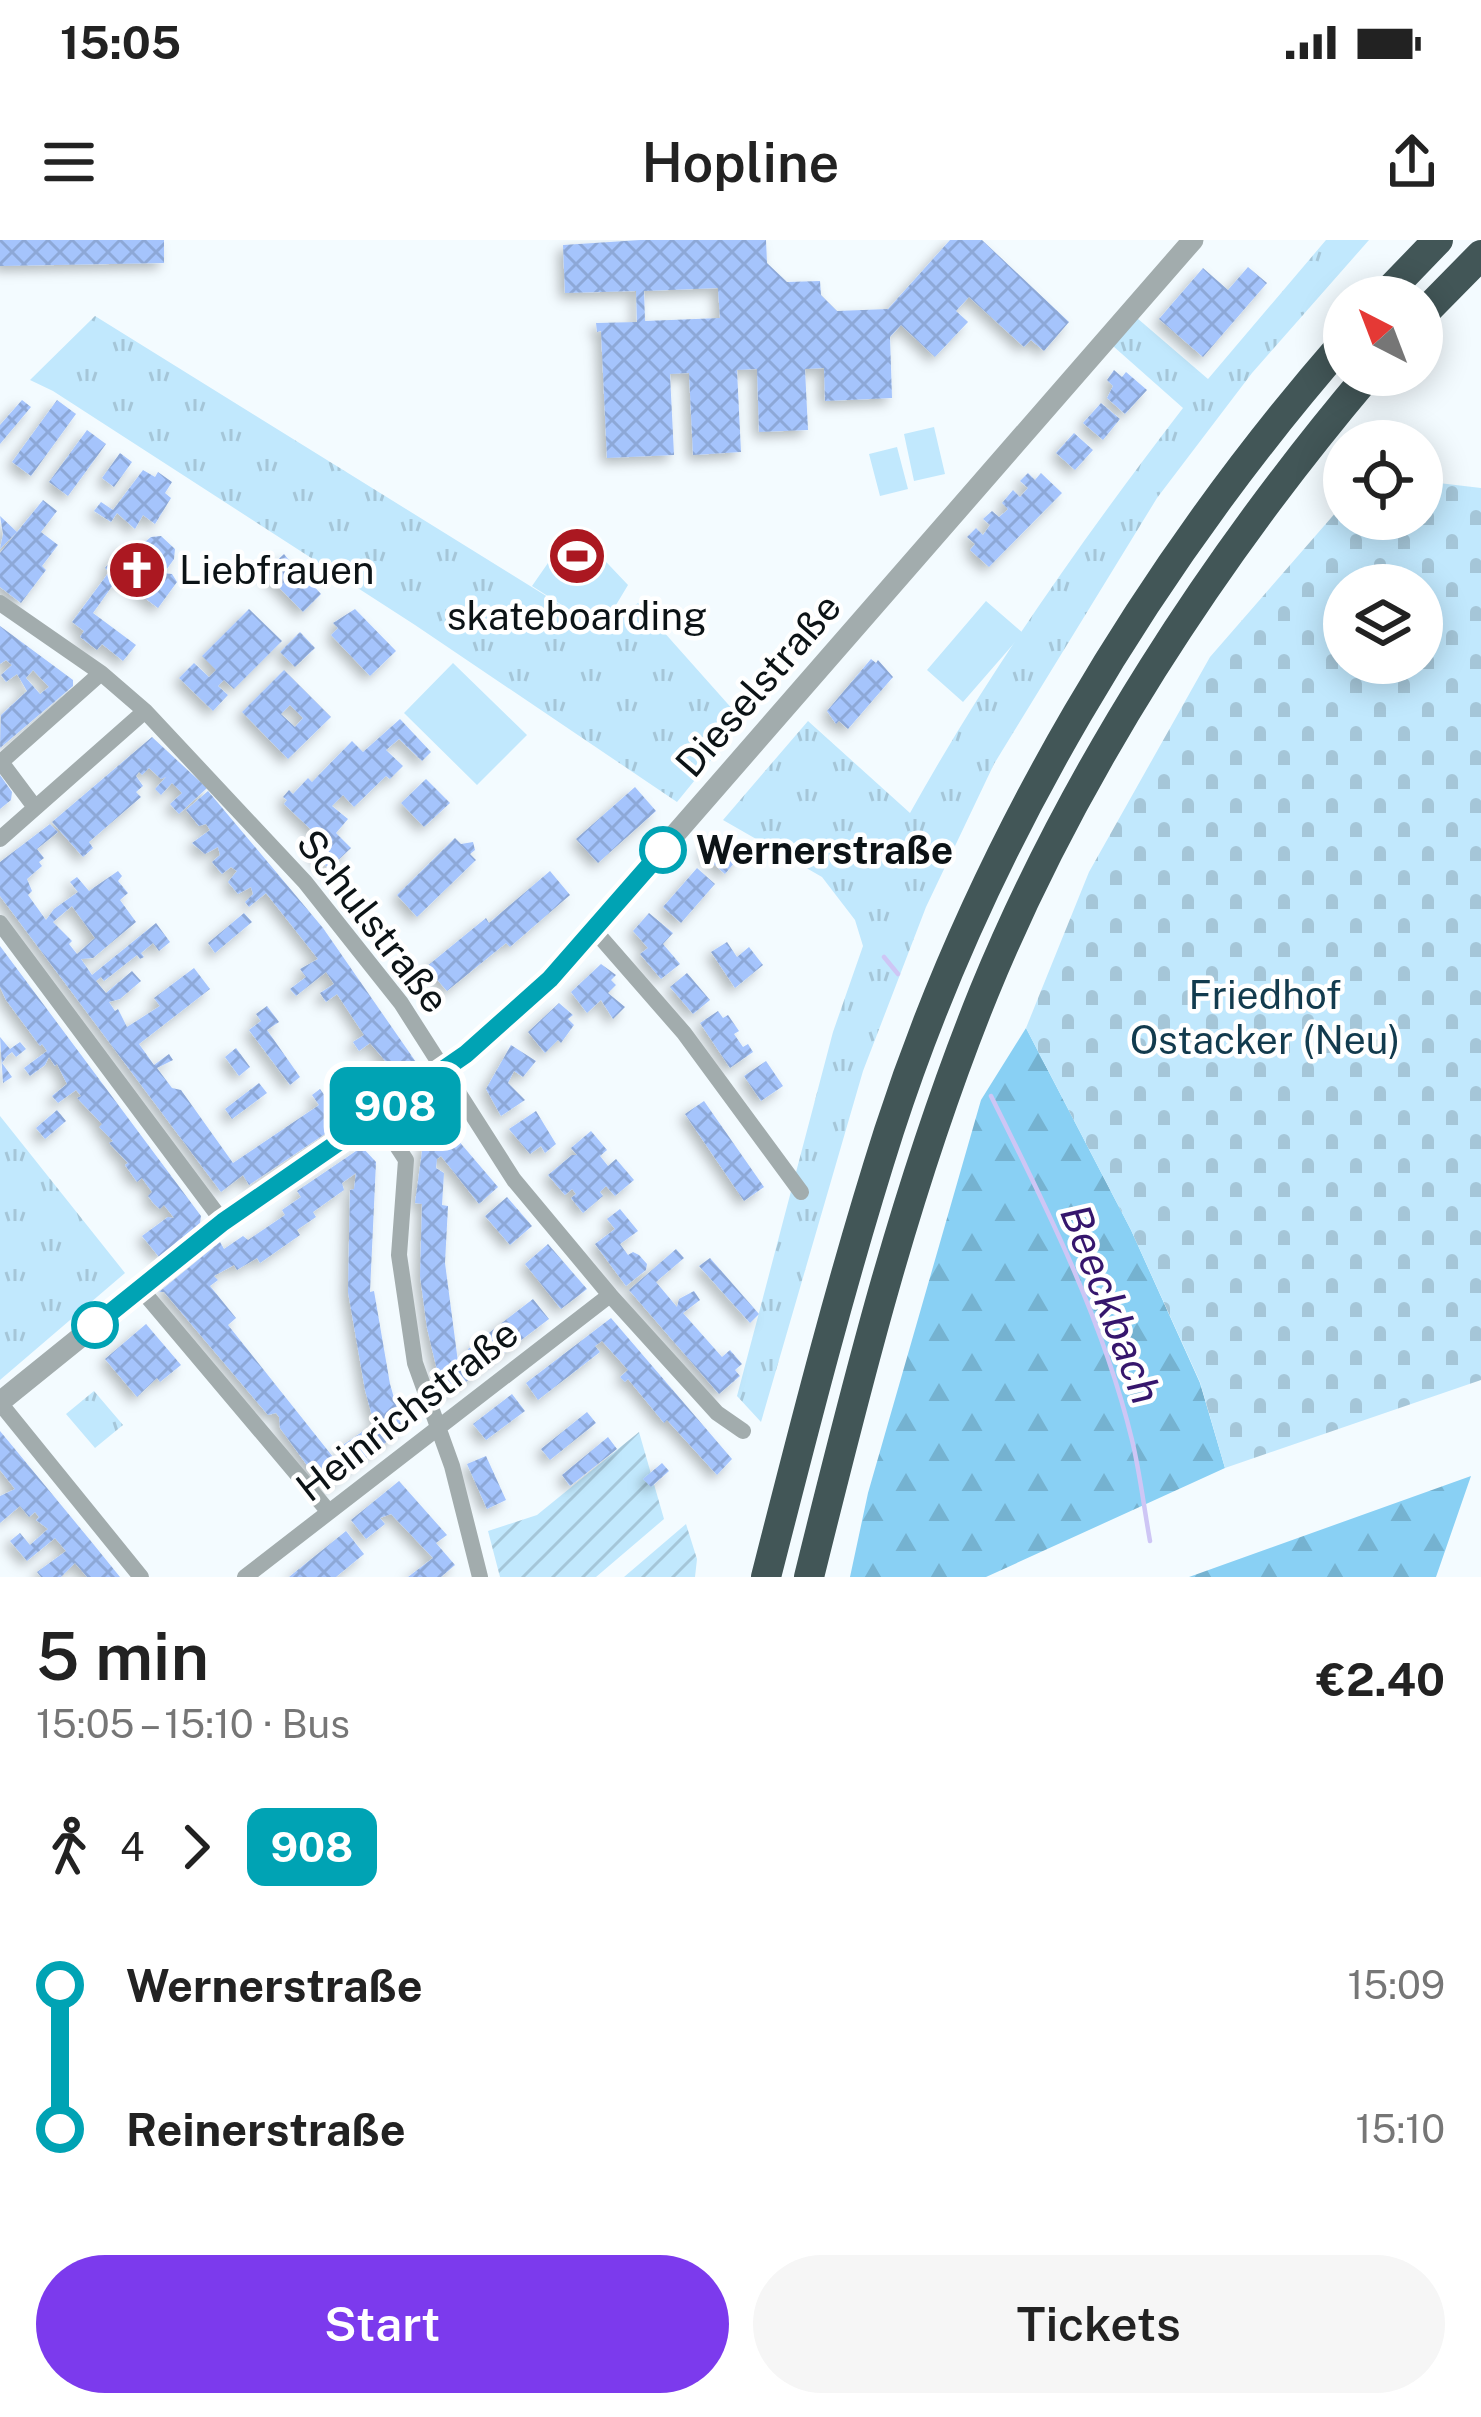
<!DOCTYPE html>
<html lang="en">
<head>
<meta charset="utf-8">
<style>
  body { margin:0; font-family:"Public Sans",sans-serif; background:#f6f6f6; color:#222; height:100vh; display:flex; flex-direction:column; font-size:45px; white-space:nowrap }
  * { box-sizing:border-box; margin:0 }
  p { font-size:39px; color:#767676 }
  .icon { flex:none; width:66px; height:66px; fill:none; stroke:currentColor; stroke-width:2; stroke-linecap:round; stroke-linejoin:round }
  .map { position:relative; height:1337px; overflow:hidden }
  .side { display:flex; flex-direction:column; background:#fff; flex:1 }
  .side>* { flex:none }
  .badge { padding:0 24px; border-radius:18px; font-size:42px; line-height:78px }
  .needle { width:78px; rotate:318deg }
  .fabs { position:absolute; left:1323px; top:36px; display:grid; gap:24px }
  .fabs a { display:grid; place-items:center; width:120px; height:120px; border-radius:50%; background:#fff; box-shadow:0 6px 30px #0003; font-size:60px }
  .map>.badge { position:absolute; translate:-50% -50%; box-shadow:0 0 0 6px #fff }
  .legs { display:flex; align-items:center; gap:18px; height:132px; padding:0 36px; font-size:39px }
  .legs p { margin-inline-start:auto }
  .head { display:flex; align-items:center; justify-content:space-between; height:204px; padding:0 36px }
  h1 { font-size:66px; font-weight:600; line-height:90px }
  .button { display:flex; gap:24px; margin-top:auto; padding:24px 36px }
  .button a { flex:1; height:138px; border-radius:72px; background:#7c3aed; color:#fff; font-size:48px; font-weight:600; line-height:138px; text-align:center }
  .button a+a { background:#f6f6f6; color:#222 }
  ul { padding:0 36px; list-style:none }
  li { display:flex; align-items:center; gap:42px; height:144px; font-size:45px }
  li i { display:grid; place-items:center; width:18px; height:100%; margin:0 15px; background:currentColor }
  li i::after { content:''; width:30px; height:30px; margin:-15px; border:9px solid; border-radius:50%; background:#fff }
  li p { margin-inline-start:auto }
  li:first-child i { background:linear-gradient(#0000 50%,currentColor 0) }
  li:last-child i { background:linear-gradient(currentColor 50%,#0000 0) }
  .status { display:flex; justify-content:space-between; align-items:center; height:84px; padding:0 60px; background:#fff; direction:ltr }
  .status svg { height:33px; fill:currentColor }
  header { display:flex; justify-content:space-between; align-items:center; height:156px; padding:0 36px; background:#fff; font-size:54px; font-weight:600 }
  .map>svg:first-child { display:block }
</style>
</head>
<body>
<div class="status"><b>15:05</b><svg viewBox="0 0 49 12"><path d="M0 12V9h3v3zM5 12V6h3v6zM10 12V3h3v9zM15 12V0h3v12zM26 1h20v11H26zM47 4h2v5h-2z"/></svg></div>
<header><svg class="icon" aria-label="menu" viewBox="0 0 24 24"><path d="M4 6h16M4 12h16M4 18h16"/></svg>Hopline<svg class="icon" aria-label="share" viewBox="0 0 24 24"><path d="M12 15V3M7 8l5-5 5 5M5 13v7h14v-7"/></svg></header>
<div class="map">
<svg width="1481" height="1337" viewBox="0 0 1481 1337">
  <defs>
    <pattern id="forest-firs" width="22" height="20" patternUnits="userSpaceOnUse" patternTransform="scale(3)"><rect width="22" height="20" fill="#89d0f4"/><path d="M5 1l3.5 6h-7zM16 11l3.5 6h-7z" fill="#75b2d0"/></pattern>
    <pattern id="cemetery-stones" width="16" height="16" patternUnits="userSpaceOnUse" patternTransform="scale(3)"><rect width="16" height="16" fill="#c1e8fd"/><path d="M2 7V4a2 2 0 0 1 4 0v3zM10 15v-3a2 2 0 0 1 4 0v3z" fill="#a5c6d8"/></pattern>
    <pattern id="park-tufts" width="24" height="20" patternUnits="userSpaceOnUse" patternTransform="scale(3)"><rect width="24" height="20" fill="#c1e8fd"/><path d="M3 7l-1-3M5 7V3M7 7l1-3M15 17l-1-3M17 17v-4M19 17l1-3" fill="none" stroke="#a5c6d8"/></pattern>
    <pattern id="garden-furrows" width="10" height="10" patternUnits="userSpaceOnUse" patternTransform="scale(3)"><rect width="10" height="10" fill="#c1e8fd"/><path d="M-1 1l2-2M0 10L10 0M9 11l2-2" fill="none" stroke="#a5c6d8"/></pattern>
    <pattern id="building-cross-hatch" width="8" height="8" patternUnits="userSpaceOnUse" patternTransform="scale(3)"><rect width="8" height="8" fill="#a5c4fc"/><path d="M0 0l8 8M0 8l8-8" fill="none" stroke="#8da8d7"/></pattern>
    <filter id="shadow"><feDropShadow dx="-5.5" dy="5.5" stdDeviation="6" flood-color="#0004"/></filter>
  </defs>
  <rect width="100%" height="100%" fill="#f3fbff"/>
  <!-- grass -->
  <path fill="#c1e8fd" d="M934 187 945 234 914 241 904 194Z
    M897 207 908 249 880 256 869 214Z
    M573 287 628 345 601 390 532 346Z
    M986 361 1023 393 963 462 927 430Z
    M453 423 527 495 477 545 404 473Z"/>
  <!-- forest -->
  <path fill="url(#forest-firs)" d="M1026 788 1131 990 1200 1143 1225 1228 986 1337H850L868 1253 981 860Z
    M1471 1236 1436 1337H1189Z"/>
  <!-- cemetery -->
  <path fill="url(#cemetery-stones)" fill-rule="evenodd" d="M1422 241 1481 248V1140L1225 1228 1200 1142 1131 990 1026 788 1089 632 1210 417 1344 263V279H1422ZM1344 345H1422V423H1344Z"/>
  <!-- park -->
  <path fill="url(#park-tufts)" d="M1326 0H1369L1252 133 1157 258 994 524 926 667 863 831 761 1182 737 1156 833 792 863 706 855 680 822 637 723 580 808 481 910 573C989 431 1084 297 1183 168L1113 106 1137 78 1208 139Z
    M95 76 601 390 638 363 743 481 677 562 415 385 53 151 30 140Z
    M0 876 125 1033 0 1140Z
    M94 1151 123 1185 95 1208 66 1174Z"/>
  <!-- garden -->
  <path fill="url(#garden-furrows)" d="M639 1192 664 1279 596 1337H500L488 1291 537 1275Z
    M686 1284 697 1319 695 1337H624Z"/>
  <g fill="none" stroke-linecap="round" stroke-linejoin="round">
    <!-- stream -->
    <path stroke="#cec6f5" stroke-width="4.5" d="M884 717 898 734
      M991 856C1046 966 1103 1080 1132 1200 1140 1233 1144 1268 1150 1301"/>
  </g>
  <!-- building -->
  <path fill="url(#building-cross-hatch)" fill-rule="evenodd" filter="url(#shadow)" d="M0 0H164V23L0 26Z
    M640 0H766L767 23 787 42 820 41 821 55 837 71 888 69 950 0H982L1069 82 1044 111 1031 100 1024 107 969 57 956 71 968 82 935 117 901 85 890 97 892 158 825 161 824 128 805 129 808 190 759 192 757 129 737 130 741 212 693 215 689 133 670 134 674 215 607 218 601 91 597 92 596 83 637 82 636 51 565 53 563 5ZM718 48 720 78 645 81 644 51Z
    M1248 27 1267 43 1203 117 1159 79 1203 28 1228 50Z
    M1114 130 1122 137 1126 132 1147 150 1125 174 1107 158 1113 146 1107 140Z
    M22 160 31 167 0 204V185Z
    M57 160 76 174 31 236 12 222Z
    M1101 163 1120 179 1103 200 1083 183Z
    M87 190 106 204 68 256 49 242Z
    M1074 193 1093 210 1075 230 1056 213Z
    M120 213 132 222 114 247 102 238Z
    M143 230 155 237 158 232 172 242 165 253 171 258 155 284 143 275 135 289 117 273 111 282 94 271 101 262 113 270Z
    M1028 233 1035 240 1041 233 1062 253 989 327 970 310 975 304 967 297 976 288 983 295 990 285 983 279 992 271 999 277 1005 272 1008 269 1002 263 1013 250 1020 257 1028 248 1020 241Z
    M43 260 57 271 41 292 58 305 42 326 46 330 21 363 0 347V313Z
    M0 276 17 292 0 309 3 294Z
    M161 296 175 309 174 319 164 333 172 334 177 342 158 368 118 338 93 373 136 405 123 421 102 404 97 410 80 397 84 391 72 382 109 332 105 328 124 303 136 309 151 297Z
    M284 314 296 329 299 326 313 340 310 342 321 354 303 372 264 332Z
    M249 369 282 401 234 449 224 440 218 446 228 455 213 471 179 438 194 423 209 437 216 430 202 416Z
    M355 369 396 411 370 436 331 395 338 388 333 383Z
    M0 386 73 440V446L0 508 1 475 27 451 17 434 6 442 1 435 12 425 6 420 0 424ZM33 430 49 447 40 454 26 438Z
    M300 392 315 408 295 427 280 412Z
    M871 419 876 423 878 420 893 437 848 489 839 481 836 484 827 471Z
    M284 430 331 477 288 519 242 472ZM290 465 303 478 295 487 281 474Z
    M400 479 431 512 422 521 399 499 386 510 403 526 390 539 386 536 354 567 343 555 332 566 348 579 336 593 351 608 329 629 311 611 322 600 284 564 287 560 283 557 289 550 293 554 308 538 312 542 352 501 363 512Z
    M152 497 207 548 179 574 170 564 182 553 172 543 161 555 155 549 166 537 161 539 149 528 142 535 139 532 136 536 143 546 136 552 141 557 89 602 93 608 83 617 52 582Z
    M0 535 12 552 11 560 0 569Z
    M426 539 450 563 424 587 401 563Z
    M635 547 656 571 598 623 576 599Z
    M208 551 323 688 418 825 417 832 249 945 243 935 221 952 0 656V622L50 584 58 592 37 609 44 618 39 622 42 626 27 639 32 651 28 655 46 680 54 669 78 652 70 642 77 637 89 651 118 631 122 636 118 641 128 653 120 660 136 682 93 718 81 719 92 735 156 683 170 702 159 711 153 703 141 713 144 717 140 719 137 715 104 741 101 737 96 741 106 753 132 731 141 741 120 759 109 762 115 771 118 769 127 787 160 766 154 758 194 728 210 749 139 804 154 825 169 814 173 820 157 828 172 848 181 850 233 923 319 865 312 855 320 849 328 860 380 825 388 824 370 803 359 811 353 802 364 795 337 754 326 762 320 753 334 744 326 732 296 756 290 749 306 737 300 729 318 719 266 653 249 667 245 662 253 654 251 647 238 654 228 642 237 631 231 627 222 634 212 622 220 615 218 607 205 614 192 603 210 590 206 584 199 586 186 570ZM72 666 95 698 77 714 69 704 72 701 53 682Z
    M716 596 740 616 725 634 701 613Z
    M455 598 461 604 473 602 475 610 470 614 476 620 417 677 397 655Z
    M697 628 715 644 681 683 663 667Z
    M550 631 570 655 510 707 506 703 447 751 426 727 486 678 489 683Z
    M244 673 252 682 215 713 208 703Z
    M649 673 673 693 663 704 680 724 661 739 640 714 648 708 633 691Z
    M727 702 737 717 749 707 763 725 735 748 711 712Z
    M0 706 201 976 200 983 159 1017 142 996 168 977 174 978 164 965 160 969 154 964 148 956 152 952 142 938 137 942 125 925 128 923 109 903 113 901 99 887 102 884 77 858 81 856 76 850 58 863 52 856 67 844 57 824 55 826 49 817 45 825 30 836 24 828 47 811 42 804 40 806 6 760 0 747Z
    M601 724 616 735 611 740 616 745 608 753 625 767 613 779 601 760 587 773 571 752Z
    M687 733 710 760 693 774 670 747Z
    M559 763 573 775 568 779 574 785 561 803 558 800 545 813 528 792Z
    M267 766 279 782 267 790 300 837 290 845 249 790 261 781 256 774Z
    M718 771 723 778 728 775 739 791 734 794 743 807 748 804 753 812 730 828 700 783Z
    M0 797 10 809 20 802 26 809 16 817 12 812 7 816 2 823 12 837 3 843Z
    M511 805 536 821 523 837 514 831 508 843 525 860 501 876 486 849Z
    M236 808 250 827 239 836 225 817Z
    M766 821 783 846 761 861 744 836Z
    M259 843 267 853 232 879 225 869Z
    M704 861 764 947 744 961 685 874Z
    M57 870 66 881 45 899 36 888Z
    M536 871 556 904 545 913 541 906 530 914 509 889Z
    M445 885 498 947 479 964 441 916 437 919 436 928 444 933 442 965 448 966 445 1023 458 1122 468 1117V1109L533 1059 549 1079 450 1154 442 1151 427 1088 420 1036 422 964 415 963 423 904Z
    M591 891 607 910 600 916 608 926 616 919 634 940 615 956 606 946 600 952 603 956 583 973 571 958 576 954 572 949 565 955 548 935 572 915H577L571 908Z
    M362 907 376 922 370 1052 374 1051 390 1144 403 1189 325 1250 280 1188 279 1177 276 1173 268 1175 164 1052H159L220 1002 224 1009 243 996 248 1000 285 975 282 970 301 957 297 951ZM356 933 354 949 350 950 348 1052 365 1150 372 1176 378 1181 340 1207 343 1211 337 1222 228 1085 236 1078 210 1046 218 1040 214 1036 234 1025 237 1030 257 1018 260 1023 300 995 297 990 316 977 313 972 344 950 342 943Z
    M507 957 532 986 510 1005 485 976Z
    M620 969 638 991 620 1004 628 1015 633 1012 639 1015 647 1024 646 1030 626 1046 595 1004 615 989 607 979Z
    M548 1004 587 1049 561 1069 525 1024Z
    M676 1009 684 1018 656 1042 677 1067 679 1059 694 1051 700 1060 683 1073 722 1117 730 1110 742 1124 735 1130 740 1136 719 1154 629 1050Z
    M710 1018 759 1074 750 1083 699 1026Z
    M611 1078 732 1219 717 1235 667 1180 664 1183 628 1139 625 1142 620 1137 628 1130 602 1101 595 1106 600 1112 538 1160 526 1143Z
    M146 1084 181 1125 160 1142 157 1138 137 1157 105 1119Z
    M512 1154 525 1171 486 1200 473 1184Z
    M587 1172 596 1183 550 1220 541 1209Z
    M0 1191 90 1300 120 1337H87L75 1323 61 1337H41L37 1332 66 1311 55 1298 27 1321 10 1301 20 1293 30 1305 48 1289 36 1280 39 1277 35 1272 29 1277 20 1266 0 1283V1256L15 1249 0 1230Z
    M608 1197 617 1209 570 1246 562 1235Z
    M486 1216 506 1260 487 1269 467 1224Z
    M662 1223 669 1231 651 1247 643 1239Z
    M399 1241 447 1295 436 1303 455 1325 441 1337H408L433 1318 391 1274 380 1278 385 1284 366 1299 351 1280Z
    M346 1291 364 1314 336 1337H289Z"/>
  <g fill="none" stroke-linecap="round" stroke-linejoin="round">
    <!-- minor -->
    <path stroke="#a2acad" stroke-width="16" d="M0 363 101 433 145 471 305 642 401 763 514 940 610 1055 717 1173 743 1191
      M34 566 1 522 101 433
      M0 599 145 471
      M0 683 223 982
      M595 691 684 793 801 952
      M378 877 406 920 399 1015 415 1123 452 1226 480 1337
      M140 1048 329 1272
      M0 1163 141 1337
      M245 1337 610 1055"/>
    <!-- tertiary -->
    <path stroke="#a2acad" stroke-width="21" d="M0 1162 223 982 446 830 549 739 1193 0"/>
    <!-- motorway -->
    <path stroke="#425657" stroke-width="30" d="M1383 57 1438 0
      M1422 75 1481 15
      M766 1337C804 1188 842 1038 889 891 982 604 1147 328 1344 102
      M809 1337C858 1139 907 942 984 752 1074 532 1215 316 1368 135"/>
  </g>
  <g fill="none" stroke-linecap="round" stroke-linejoin="round">
    <!-- line-1 casing -->
    <g stroke="#fff" stroke-width="27">
      <path id="line-1" d="M95 1085 223 982 466 814 550 739 663 610"/>
    </g>
    <!-- line-1 -->
    <use href="#line-1" stroke="#00a3b4" stroke-width="18"/>
  </g>
  <!-- icons -->
  <defs>
    <g id="stadium-disc" transform="scale(3)"><circle r="9.5" fill="#ab1821" stroke="#fff"/><path d="M0-5a6.5 5 0 1 0 0 10a6.5 5 0 1 0 0-10ZM-3.5-1.8h7v3.6h-7Z" fill="#fff"/></g>
    <g id="church-disc" transform="scale(3)"><circle r="9.5" fill="#ab1821" stroke="#fff"/><path d="M-1.2-6h2.4v3.5h3.3v2.4h-3.3V6h-2.4V-.1h-3.3v-2.4h3.3Z" fill="#fff"/></g>
  </defs>
  <g fill-rule="evenodd">
    <use href="#stadium-disc" x="577" y="316"/>
    <use href="#church-disc" x="137" y="330"/>
  </g>
  <!-- markers -->
  <g fill="#fff" stroke="#00a3b4" stroke-width="6">
    <circle cx="663" cy="610" r="21"/>
    <circle cx="95" cy="1085" r="21"/>
  </g>
  <g text-anchor="middle" stroke-width="9" stroke-linejoin="round" paint-order="stroke">
    <!-- poi labels -->
    <g font-size="39" fill="#0c1316" stroke="#fff" text-anchor="start">
      <text x="179" y="344">Liebfrauen</text>
      <text x="577" y="390" text-anchor="middle">skateboarding</text>
    </g>
    <!-- street labels -->
    <g font-size="39" fill="#0c1316" stroke="#fff">
      <text transform="translate(758 445) rotate(-49)" y="14">Dieselstraße</text>
      <text transform="translate(373 681) rotate(52)" y="14">Schulstraße</text>
      <text transform="translate(407 1170) rotate(-38)" y="14">Heinrichstraße</text>
    </g>
    <!-- stop labels -->
    <g font-size="39" font-weight="bold" fill="#0c1316" stroke="#fff" text-anchor="start">
      <text x="696" y="624">Wernerstraße</text>
    </g>
    <!-- park labels -->
    <g font-size="39" fill="#123b4e" stroke="#fff">
      <text x="1265" y="769">Friedhof<tspan x="1265" dy="45">Ostacker (Neu)</tspan></text>
    </g>
    <!-- water labels -->
    <g font-size="42" font-style="italic" fill="#36166d" stroke="#fff">
      <text transform="translate(1111 1064) rotate(69)" y="15">Beeckbach</text>
    </g>
  </g>
</svg>
<div class="fabs">
<a><svg class="needle" viewBox="-14 -14 28 28"><path d="M0-13l5 13h-10z" fill="#e53935"/><path d="M0 13l5-13h-10z" fill="#767676"/></svg></a>
<a><svg class="icon" aria-label="locate" viewBox="0 0 24 24"><circle cx="12" cy="12" r="6"/><path d="M12 2v4M12 18v4M2 12h4M18 12h4"/></svg></a>
<a><svg class="icon" aria-label="layers" viewBox="0 0 24 24"><path d="M12 4l9 5-9 5-9-5zM3 14l9 5 9-5"/></svg></a>
</div>
<b class="badge" style="left:395px;top:866px;background:#00a3b4;color:#fff">908</b>
</div>
<section class="side">
<div class="head"><div><h1>5 min</h1><p>15:05 – 15:10 · Bus</p></div><b>€2.40</b></div>
<div class="legs"><svg class="icon" aria-label="walk" viewBox="0 0 24 24"><circle cx="13" cy="4" r="2"/><path d="M13 8l-2 6 4 7M11 14l-3 7M7 12l3-4h3l4 4"/></svg>4<svg class="icon" aria-label="forward" viewBox="0 0 24 24"><path d="M9 5l7 7-7 7"/></svg><b class="badge" style="background:#00a3b4;color:#fff">908</b></div>
<ul>
<li><i style="color:#00a3b4"></i><b>Wernerstraße</b><p>15:09</p></li>
<li><i style="color:#00a3b4"></i><b>Reinerstraße</b><p>15:10</p></li>
</ul>
<div class="button"><a>Start</a><a>Tickets</a></div>
</section>
</body>
</html>
